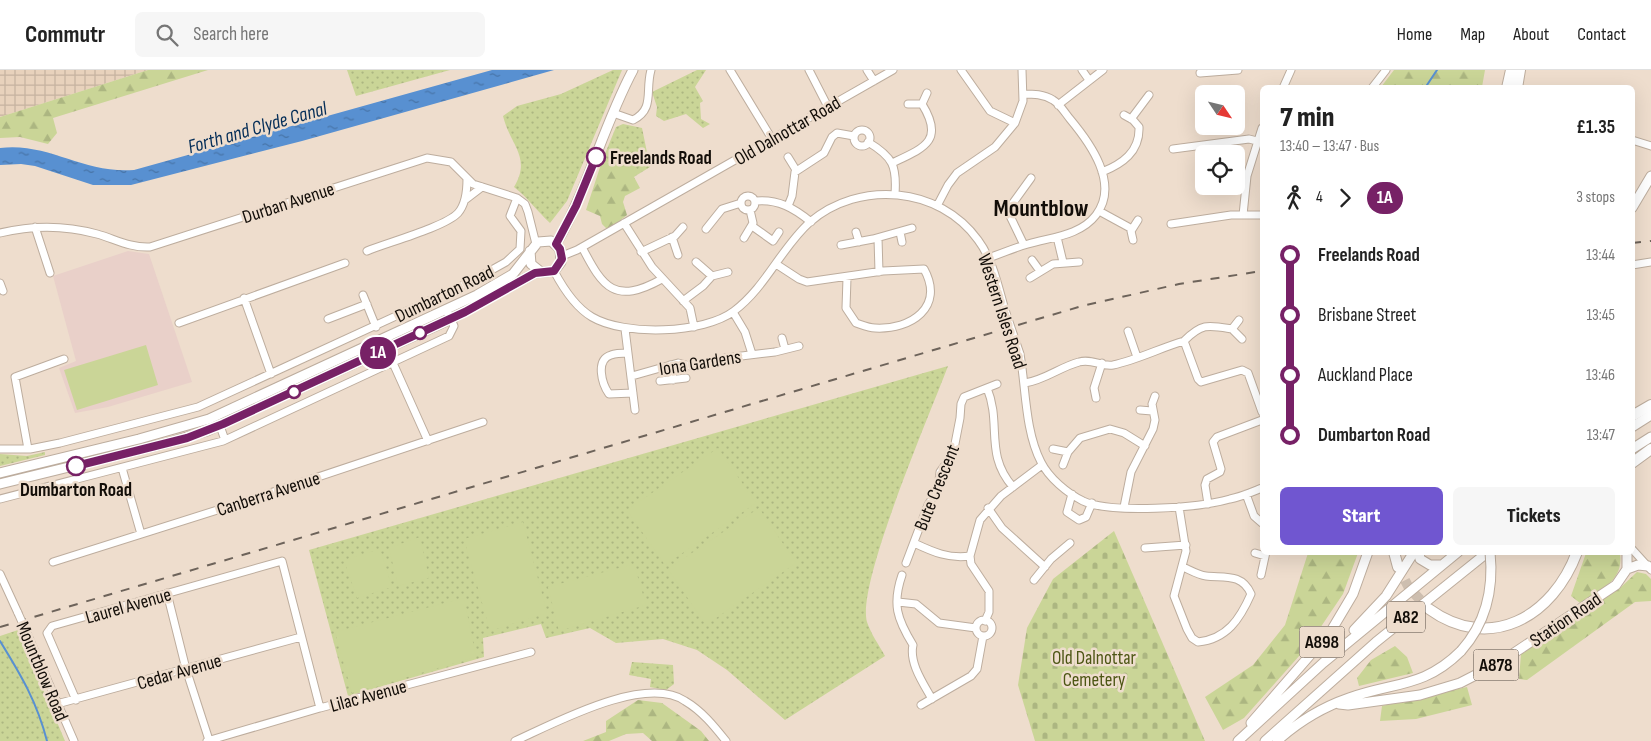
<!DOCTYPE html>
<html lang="en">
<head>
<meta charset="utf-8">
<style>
  body { margin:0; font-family:"Sofia Sans Condensed",sans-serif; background:#f6f6f6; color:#222; height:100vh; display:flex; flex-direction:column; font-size:19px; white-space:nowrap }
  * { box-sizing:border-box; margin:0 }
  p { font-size:16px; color:#767676 }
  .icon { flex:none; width:28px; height:28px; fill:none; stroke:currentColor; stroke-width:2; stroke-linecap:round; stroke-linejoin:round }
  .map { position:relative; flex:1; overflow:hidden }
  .drawer { position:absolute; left:1260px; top:15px; width:375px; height:470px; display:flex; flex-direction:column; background:#fff; border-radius:8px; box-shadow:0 5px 20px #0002 }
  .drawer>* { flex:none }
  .badge { padding:0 10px; border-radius:16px; font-size:18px; line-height:32px }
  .needle { width:32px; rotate:125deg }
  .controls { position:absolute; left:1195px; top:15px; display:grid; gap:10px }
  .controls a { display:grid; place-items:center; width:50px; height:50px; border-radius:8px; background:#fff; box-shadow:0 5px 20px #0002; font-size:25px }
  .map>.badge { position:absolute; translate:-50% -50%; box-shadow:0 0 0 2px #fff }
  .legs { display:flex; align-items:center; gap:8px; height:55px; padding:0 20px; font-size:16px }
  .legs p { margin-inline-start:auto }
  .summary { display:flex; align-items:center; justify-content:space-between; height:85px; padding:0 20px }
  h1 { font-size:28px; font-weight:800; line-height:38px }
  .button { display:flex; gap:10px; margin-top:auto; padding:10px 20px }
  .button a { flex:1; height:58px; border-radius:8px; background:#7056d0; color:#fff; font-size:20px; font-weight:800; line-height:58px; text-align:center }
  .button a+a { background:#f6f6f6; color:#222 }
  ul { padding:0 20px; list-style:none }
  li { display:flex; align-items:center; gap:18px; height:60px; font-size:19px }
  li i { display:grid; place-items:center; width:8px; height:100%; margin:0 6px; background:currentColor }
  li i::after { content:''; width:12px; height:12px; margin:-6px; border:4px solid; border-radius:50%; background:#fff }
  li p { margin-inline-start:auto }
  li:first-child i { background:linear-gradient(#0000 50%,currentColor 0) }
  li:last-child i { background:linear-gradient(currentColor 50%,#0000 0) }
  header { display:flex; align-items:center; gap:30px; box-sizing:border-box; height:70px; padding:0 25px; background:#fff; border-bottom:1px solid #e0e0e0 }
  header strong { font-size:24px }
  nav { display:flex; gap:28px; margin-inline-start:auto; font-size:18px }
  .search { width:350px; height:45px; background:#f6f6f6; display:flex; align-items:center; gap:12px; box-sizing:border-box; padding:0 18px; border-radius:8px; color:#767676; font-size:19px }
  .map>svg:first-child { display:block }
</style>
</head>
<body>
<header>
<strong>Commutr</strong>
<div class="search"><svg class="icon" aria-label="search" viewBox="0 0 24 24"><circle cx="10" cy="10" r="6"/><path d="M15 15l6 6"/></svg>Search here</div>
<nav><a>Home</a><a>Map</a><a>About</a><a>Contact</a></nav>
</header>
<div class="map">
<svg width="1651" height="671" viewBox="0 0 1651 671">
  <defs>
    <pattern id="industrial-grid" width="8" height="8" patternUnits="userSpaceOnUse" patternTransform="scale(1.25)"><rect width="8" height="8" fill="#e8d2bc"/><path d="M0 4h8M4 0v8" fill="none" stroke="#c6b3a0"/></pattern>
    <pattern id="green-dots" width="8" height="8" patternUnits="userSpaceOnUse" patternTransform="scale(1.25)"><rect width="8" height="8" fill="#cad597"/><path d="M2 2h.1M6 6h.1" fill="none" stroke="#acb681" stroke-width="1.8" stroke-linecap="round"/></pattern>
    <pattern id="forest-firs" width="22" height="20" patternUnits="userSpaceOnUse" patternTransform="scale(1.25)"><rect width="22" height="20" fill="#cad597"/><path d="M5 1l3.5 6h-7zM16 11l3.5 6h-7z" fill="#acb681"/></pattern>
    <pattern id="cemetery-stones" width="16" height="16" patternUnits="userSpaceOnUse" patternTransform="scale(1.25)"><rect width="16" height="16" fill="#cad597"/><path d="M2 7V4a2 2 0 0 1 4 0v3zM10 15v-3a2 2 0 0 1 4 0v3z" fill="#acb681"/></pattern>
    <pattern id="water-ripples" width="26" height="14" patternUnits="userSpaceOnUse" patternTransform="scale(1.25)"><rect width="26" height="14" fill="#5890d1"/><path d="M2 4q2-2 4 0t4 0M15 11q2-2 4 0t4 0" fill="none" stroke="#4774a8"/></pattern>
  </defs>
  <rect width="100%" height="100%" fill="#eeddcd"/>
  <!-- industrial -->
  <path fill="url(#industrial-grid)" d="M0 0H148L0 47Z"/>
  <!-- education -->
  <path fill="#e9d0c9" d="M128 181 149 184 192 312 108 337 75 343 59 298 76 291 53 206Z"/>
  <!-- green -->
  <path fill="url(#green-dots)" d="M347 0H450L356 26Z
    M613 0H622L567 131 550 153C537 141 528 128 514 117 532 87 510 75 503 46L517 36 561 24Z
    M697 0H706L695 17 703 31 700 33 701 49 710 54 703 58 686 44 664 51 656 46 657 37 652 22Z
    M623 54 642 58 650 97 637 105 627 97 602 91 616 57Z
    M948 296C931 342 856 514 867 552 871 564 879 575 885 586L785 650 727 600 697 580 663 569 616 573 590 558 546 568 541 554 483 568 484 587 348 626 309 480Z
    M45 382V385L0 396V384L27 386Z
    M18 560 65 671H0V566Z
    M632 592 673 595 674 614 666 620 650 617 651 609 629 605Z"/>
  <!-- forest -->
  <path fill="url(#forest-firs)" d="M148 0H208L53 48 57 63 48 74 20 67 0 68V47Z
    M1394 0H1485L1482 17H1381Z
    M602 91 632 98 637 105 634 107 640 118 625 126 623 132 627 145 608 160 602 154 600 146 586 140Z
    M1308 483H1358L1343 524 1308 576 1244 648 1223 660 1205 627 1253 595 1285 555Z
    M1586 483H1620C1624 511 1601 519 1580 533L1571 526Z
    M1637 502 1646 504 1651 509V531L1635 532 1527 610 1519 609 1521 584 1620 518Z
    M1395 576 1407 587 1413 603 1359 616 1357 608 1371 590Z
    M1467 617 1472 635 1416 649 1380 651 1382 636Z
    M638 630 662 633 701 661 709 671H652L643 663 626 664 609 671H583L606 662V651Z"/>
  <!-- cemetery -->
  <path fill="url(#cemetery-stones)" d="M1114 461 1205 671H1035L1018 615 1027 558 1053 509Z"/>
  <!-- pitch -->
  <path fill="#cad597" d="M146 275 158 315 77 340 64 300Z
    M718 378 756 433 665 495 627 440Z
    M759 438 796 493 706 555 668 499Z
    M523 452 547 543 490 561 464 469Z
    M420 467 429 508 398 516 389 478Z
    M380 479 392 517 357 528 344 490Z
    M634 494 646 535 559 561 548 517Z
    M464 528 476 587 352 623 335 562Z"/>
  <!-- water -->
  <path fill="url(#water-ripples)" d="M492 0H554L302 71 131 115H93L35 96 21 94 0 95V78C49 72 83 104 134 100Z"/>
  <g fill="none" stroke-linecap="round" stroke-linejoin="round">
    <!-- stream -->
    <path stroke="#5890d1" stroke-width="2" d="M1425 18 1437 0
      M0 571C21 605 37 632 47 671"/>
    <!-- highway-tunnel -->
    <path stroke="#cdbeaf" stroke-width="10" stroke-dasharray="10 5" stroke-linecap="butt" d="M1398 497 1409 518 1429 539"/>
    <!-- minor casing -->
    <g stroke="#bdad9e" stroke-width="9">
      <path id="minor" d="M730 0 772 69
        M809 0 828 37
        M867 0 874 11
        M961 0 990 41 1015 53
        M1082 0 1089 10
        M1200 3 1238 0
        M1283 18 1291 0
        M1372 18 1386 0
        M908 34H922L927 23
        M1058 35 1103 0
        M613 43 633 50C655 39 645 21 651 0
        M1131 49 1149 25
        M854 68a8 8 0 1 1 16 0a8 8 0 1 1-16 0Z
        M1632 70 1651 76
        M868 72C893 87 897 96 895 124
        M1173 79 1249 69 1257 71
        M788 87 796 100
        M892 93C924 78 945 71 922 34
        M1102 102C1122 94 1140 82 1139 57L1133 50 1124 45
        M741 133a7 7 0 1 1 14 0a7 7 0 1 1-14 0Z
        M465 130 482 117
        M756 131C778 129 794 138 811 152
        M788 136 792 126 795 102 824 83 832 67 837 63 854 66
        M937 136 948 115 957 103 995 77 1015 53 1023 31 1022 0
        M1099 141 1132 159
        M1243 145 1247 106 1262 58
        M624 153 652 197 690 238 694 257
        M1171 154 1231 145H1262
        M752 156 773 171 779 162
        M35 157 50 203
        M706 159 722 139 741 133
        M856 162 859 172
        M900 162 902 172
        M0 163C33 155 64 155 97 164 115 169 130 178 150 177L427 88 451 92 473 114 517 128 525 134 528 142 536 174
        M672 167 678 185
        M1057 167 1063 192
        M744 168 753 153 750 140
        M878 168 879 202
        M1133 170 1131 161 1138 150
        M841 175 873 169 912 158
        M1024 175 1010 146V137L1031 108
        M582 177C603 218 615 235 662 209
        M367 181C386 173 445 157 458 143 466 134 467 121 467 109
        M641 182 675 166 683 157
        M562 186 577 180 893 0
        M989 188C1002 183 1014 178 1028 174 1051 167 1080 166 1096 145 1120 114 1090 73 1070 49 1065 43 1060 34 1053 30 1044 24 1033 24 1023 24
        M1032 190 1040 201
        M696 192 712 206
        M776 194 799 209 807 212 883 201 924 199C945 237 911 260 875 258 869 258 862 255 856 253L846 238 847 208
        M1632 195 1651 192
        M554 201C563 218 575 237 592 247 624 266 704 264 734 241 766 217 781 178 810 152 859 110 939 116 978 170 993 190 998 216 1005 240
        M1030 208 1053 194 1079 192
        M0 213 3 221
        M363 225 376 257
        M244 228 271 304
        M683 231 703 216 712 206 728 202
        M733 242 745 262 752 284
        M328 249 367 234
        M1239 250 1232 259 1242 269
        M179 253 345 193
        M625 259 635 340
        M1128 261 1137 287
        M782 268 785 279
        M1184 271C1202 253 1208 255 1232 259
        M628 283C623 283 616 283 611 285 595 290 602 314 609 324L633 323
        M1020 284C1026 319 1025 361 1041 392 1049 408 1067 423 1083 431 1111 444 1199 438 1230 429 1241 427 1252 422 1262 418
        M393 293 428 371
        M670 295 673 310
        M632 306 678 293 694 297 725 288 775 282 799 276
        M660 311 686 308
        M1025 313C1045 310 1060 297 1079 292 1092 288 1101 297 1113 295 1137 290 1160 278 1184 271L1198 309 1201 312 1242 300 1248 303 1262 342
        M987 318C1002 354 984 384 1013 417
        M1096 328 1094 318 1102 293
        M1140 340 1152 341
        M220 356 225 370
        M0 379H30L60 373 198 337 470 212 506 192 520 179 521 161 510 146 517 128
        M28 379 15 307 64 289
        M1053 379 1068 382
        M1063 395 1068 382 1080 368 1110 359 1124 363 1145 376
        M122 398 141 464
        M1072 424 1067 442 1079 450 1086 447 1092 433
        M1246 424 1254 446 1262 453
        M0 429 223 371 449 266 454 256 446 239
        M1208 434 1205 415 1207 409 1220 402 1221 399 1213 372 1217 367 1262 350
        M1124 437 1131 402 1153 359 1155 350 1152 334 1155 326
        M1179 437 1186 481 1174 526 1187 559 1192 568 1198 572C1227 569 1240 549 1251 524 1242 503 1224 508 1206 506 1198 505 1190 500 1183 497
        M988 438 1002 458 1045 497
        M914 473C933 482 949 489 970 486
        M1145 478 1186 475
        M1632 479 1651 500
        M1255 483 1265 486
        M53 492 249 430 483 352
        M906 493 928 435 938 419 940 402 953 384 960 348 961 334 964 327 997 314
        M0 504 18 543
        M902 505C892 534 897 549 913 575 909 593 923 613 932 629
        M1261 505 1266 482
        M1034 510 1051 489 1070 473
        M167 523 186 599 209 670
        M898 532 916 534 939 553 976 558
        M976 558a8 8 0 1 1 16 0a8 8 0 1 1-16 0Z
        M985 551 989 542V521L971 494 970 486 980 450 1001 426 1042 395
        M26 561 74 671
        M76 630 47 563 52 556 282 491 320 638
        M57 634 301 567
        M921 635 971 606 977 599 983 566
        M207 671 320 638 531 582
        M515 671C555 653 645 604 685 631 702 641 714 656 726 671"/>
    </g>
    <!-- major casing -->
    <g stroke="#bdad9e" stroke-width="11">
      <path id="major" d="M1632 138 1651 106
        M556 174C588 119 603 56 633 0
        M530 181 531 194 541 202
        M1632 357 1651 345
        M1632 379 1651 367
        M0 403 139 369 209 349 477 225 513 204 538 172 551 171 560 179 561 192 554 201 535 203 451 249 207 361 167 373 0 414
        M1419 482 1420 489 1430 495H1441
        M1627 499 1638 495 1648 496
        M1354 560 1386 526 1414 482
        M1339 634 1348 635 1420 625 1460 613 1499 593 1616 515 1627 499V482
        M1251 653 1331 561 1353 524 1368 482
        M1238 671 1323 593 1458 482
        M1265 671 1376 572 1488 482
        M1277 671C1298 652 1323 637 1349 628 1393 612 1424 618 1461 581"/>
    </g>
    <!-- highway casing -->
    <g stroke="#bdad9e" stroke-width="12">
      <path id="highway" d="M1507 18 1511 0
        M1517 18 1520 0
        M1632 346 1651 335
        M1632 393 1651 379
        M1394 482 1398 497
        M1429 539C1490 583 1553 547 1577 482"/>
    </g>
    <!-- minor -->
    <use href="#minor" stroke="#fff" stroke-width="7"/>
    <!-- major -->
    <use href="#major" stroke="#fff" stroke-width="9"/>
    <!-- highway -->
    <use href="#highway" stroke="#fff" stroke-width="10"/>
    <!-- rail -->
    <path stroke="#6d635a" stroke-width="2" stroke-dasharray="9 9" stroke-linecap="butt" d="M1632 173 1651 171
      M0 557 1082 236 1179 214 1262 201"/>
    <!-- minor-bridge casing -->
    <g stroke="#bdad9e" stroke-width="9" stroke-linecap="butt">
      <path id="minor-bridge" d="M1005 240 1020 284
        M18 543 26 561"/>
    </g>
    <!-- major-bridge casing -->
    <g stroke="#bdad9e" stroke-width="11" stroke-linecap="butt">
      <path id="major-bridge" d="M1461 581C1486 553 1494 520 1490 482"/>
    </g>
    <!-- minor-bridge -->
    <use href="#minor-bridge" stroke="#fff" stroke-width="7"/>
    <!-- major-bridge -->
    <use href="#major-bridge" stroke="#fff" stroke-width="9"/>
  </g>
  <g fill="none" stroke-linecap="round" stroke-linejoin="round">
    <!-- line-1 casing -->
    <g stroke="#fff" stroke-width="11">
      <path id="line-1" d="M76 396 187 368 223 354 465 242 535 203 554 201 562 189 560 179 556 174 576 136 596 87"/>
    </g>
    <!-- line-1 -->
    <use href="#line-1" stroke="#772166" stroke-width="8"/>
  </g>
  <!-- markers -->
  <g fill="#fff" stroke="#772166" stroke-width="2.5">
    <circle cx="596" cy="87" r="9"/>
    <circle cx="420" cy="263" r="6"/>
    <circle cx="294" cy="322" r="6"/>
    <circle cx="76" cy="396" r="9"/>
  </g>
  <g text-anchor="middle" stroke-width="5" stroke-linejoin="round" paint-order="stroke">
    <!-- shield labels -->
    <g fill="#eeddcd" stroke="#544b43" stroke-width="1">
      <rect x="1387" y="531.5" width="38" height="31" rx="4"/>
      <rect x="1299.5" y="556.5" width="45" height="31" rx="4"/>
      <rect x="1473.5" y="579.5" width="45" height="31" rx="4"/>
    </g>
    <g font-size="18" font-weight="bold" fill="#120d08">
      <text x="1406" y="553">A82</text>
      <text x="1322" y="578">A898</text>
      <text x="1496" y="601">A878</text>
    </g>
    <!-- street labels -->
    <g font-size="19" fill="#120d08" stroke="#eeddcd">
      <text transform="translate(787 60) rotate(-30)" y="7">Old Dalnottar Road</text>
      <text transform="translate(288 132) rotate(-18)" y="7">Durban Avenue</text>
      <text transform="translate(444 223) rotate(-26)" y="7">Dumbarton Road</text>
      <text transform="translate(1003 241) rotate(72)" y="7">Western Isles Road</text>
      <text transform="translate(700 292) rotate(-9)" y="7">Iona Gardens</text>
      <text transform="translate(936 417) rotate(-68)" y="7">Bute Crescent</text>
      <text transform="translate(268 423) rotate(-18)" y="7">Canberra Avenue</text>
      <text transform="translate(128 535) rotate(-16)" y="7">Laurel Avenue</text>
      <text transform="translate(1565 549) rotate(-34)" y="7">Station Road</text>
      <text transform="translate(43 601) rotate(67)" y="7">Mountblow Road</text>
      <text transform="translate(179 601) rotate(-16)" y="7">Cedar Avenue</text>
      <text transform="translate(368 625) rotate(-15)" y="7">Lilac Avenue</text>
    </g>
    <!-- stop labels -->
    <g font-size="19" font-weight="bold" fill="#120d08" stroke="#eeddcd" text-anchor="start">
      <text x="610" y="94">Freelands Road</text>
      <text x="76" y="426" text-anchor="middle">Dumbarton Road</text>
    </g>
    <!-- park labels -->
    <g font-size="19" fill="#4d5614" stroke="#eeddcd">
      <text x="1094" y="594">Old Dalnottar<tspan x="1094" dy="22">Cemetery</tspan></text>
    </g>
    <!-- water labels -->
    <g font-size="20" font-style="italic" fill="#052e58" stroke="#eeddcd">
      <text transform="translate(257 57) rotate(-16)" y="7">Forth and Clyde Canal</text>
    </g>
    <!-- district labels -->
    <g font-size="24" font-weight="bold" fill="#120d08" stroke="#eeddcd">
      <text x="1041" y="146">Mountblow</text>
    </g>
  </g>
</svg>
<div class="controls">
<a><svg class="needle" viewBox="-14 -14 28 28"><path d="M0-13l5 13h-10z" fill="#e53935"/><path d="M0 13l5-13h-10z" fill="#767676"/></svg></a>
<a><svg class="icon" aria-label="locate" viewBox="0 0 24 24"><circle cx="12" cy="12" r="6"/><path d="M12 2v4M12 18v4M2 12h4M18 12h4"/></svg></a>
</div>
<b class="badge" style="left:378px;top:283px;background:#772166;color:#fff">1A</b>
<section class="drawer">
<div class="summary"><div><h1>7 min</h1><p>13:40 – 13:47 · Bus</p></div><b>£1.35</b></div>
<div class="legs"><svg class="icon" aria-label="walk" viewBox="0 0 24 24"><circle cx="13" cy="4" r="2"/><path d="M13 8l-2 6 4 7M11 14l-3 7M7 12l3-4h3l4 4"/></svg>4<svg class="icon" aria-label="forward" viewBox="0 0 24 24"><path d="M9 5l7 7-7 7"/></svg><b class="badge" style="background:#772166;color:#fff">1A</b><p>3 stops</p></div>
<ul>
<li><i style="color:#772166"></i><b>Freelands Road</b><p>13:44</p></li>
<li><i style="color:#772166"></i><span>Brisbane Street</span><p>13:45</p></li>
<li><i style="color:#772166"></i><span>Auckland Place</span><p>13:46</p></li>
<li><i style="color:#772166"></i><b>Dumbarton Road</b><p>13:47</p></li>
</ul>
<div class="button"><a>Start</a><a>Tickets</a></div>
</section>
</div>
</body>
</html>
